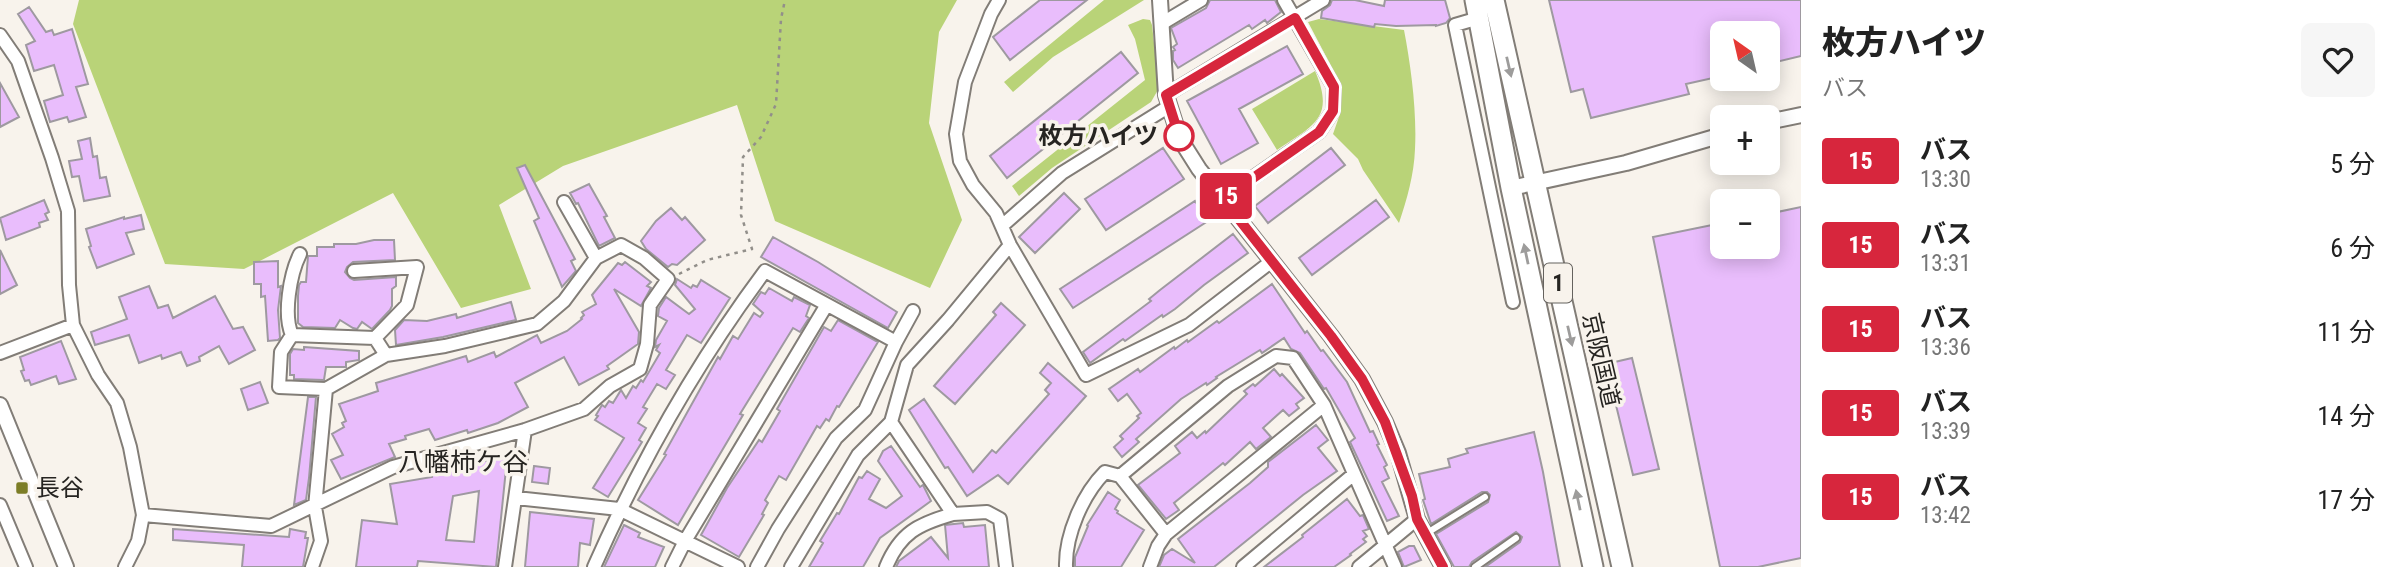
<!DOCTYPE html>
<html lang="ja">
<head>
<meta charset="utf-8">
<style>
  body { margin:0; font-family:"Roboto Condensed","Noto Sans JP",sans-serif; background:#f6f6f6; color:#222; height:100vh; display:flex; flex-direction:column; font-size:26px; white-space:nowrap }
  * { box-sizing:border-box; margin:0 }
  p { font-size:23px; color:#767676 }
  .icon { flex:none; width:38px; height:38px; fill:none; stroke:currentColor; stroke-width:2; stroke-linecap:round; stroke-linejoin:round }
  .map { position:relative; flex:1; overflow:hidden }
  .drawer { display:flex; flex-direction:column; background:#fff; width:595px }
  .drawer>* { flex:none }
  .badge { padding:0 14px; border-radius:5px; font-size:24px; line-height:46px }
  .needle { width:46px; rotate:326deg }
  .buttons { position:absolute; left:1710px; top:21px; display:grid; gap:14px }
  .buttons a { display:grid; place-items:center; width:70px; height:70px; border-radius:10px; background:#fff; box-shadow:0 4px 18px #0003; font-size:35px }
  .map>.badge { position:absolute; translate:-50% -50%; box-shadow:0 0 0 4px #fff }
  .round { display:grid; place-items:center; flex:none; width:74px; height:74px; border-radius:10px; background:#f6f6f6 }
  .headline { display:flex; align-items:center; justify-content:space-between; height:119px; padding:0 21px }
  h1 { font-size:33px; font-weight:800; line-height:52px }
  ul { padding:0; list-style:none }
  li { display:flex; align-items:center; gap:21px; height:84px; padding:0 21px }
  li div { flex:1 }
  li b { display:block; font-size:26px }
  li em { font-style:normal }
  li .badge { min-width:77px; font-weight:700; text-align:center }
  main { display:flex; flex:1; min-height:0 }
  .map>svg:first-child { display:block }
</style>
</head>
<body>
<main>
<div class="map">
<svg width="1801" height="567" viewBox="0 0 1801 567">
  <rect width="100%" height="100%" fill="#f8f3ec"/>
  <!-- green -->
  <path fill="#b9d378" d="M79 0H957L939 32 929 123 962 220 930 288 775 221 737 105 563 166 499 205 531 289 461 308 393 193 244 269 165 264 73 24Z
    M1104 0H1144L1053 57 1013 92 1004 82Z
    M1143 19 1150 20 1152 25 1159 88 1151 102 1052 168 1019 196 1012 186 1145 80 1135 39 1128 25Z
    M1319 19 1404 30C1411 66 1417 112 1415 149 1414 175 1407 199 1399 223L1363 170 1358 159 1333 134 1340 114 1341 85 1308 22Z
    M1315 71C1336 119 1312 126 1277 150L1252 109Z"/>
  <!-- building -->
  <path fill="#e9bdfc" stroke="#9e99a0" stroke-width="2" fill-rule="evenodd" d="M1040 0H1087L1010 60 993 37Z
    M1210 0H1275L1281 12 1267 23 1265 20 1252 29 1249 25 1178 68 1173 60V51L1175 50 1173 47 1177 44 1171 28 1206 8Z
    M1332 0H1355L1384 6 1385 0H1445L1450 18 1446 23 1436 26V25L1396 26 1375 24 1374 27 1321 18 1322 11 1330 5Z
    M1549 0H1801V56L1768 64V33H1722V76L1686 84 1689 94 1591 118 1583 89 1571 92Z
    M29 7 46 32 52 30 54 35 72 29 88 84 76 87 86 117 69 122 67 117 50 122 44 101 63 95 54 65 34 71 26 45 35 41 18 14Z
    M1287 46 1303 74 1239 109 1258 143 1221 164 1187 101Z
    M1121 52 1138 73 1007 178 990 156Z
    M0 83 19 117 0 127Z
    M90 138 93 157 97 156 100 178 106 177 110 196 84 201 79 176 72 177 69 161 82 159 78 141Z
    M1163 148 1184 179 1106 230 1085 199Z
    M1331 148 1345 165 1268 223 1255 206Z
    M525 165 575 259 571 261 576 271 562 287 534 221 539 218 517 168Z
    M589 184 607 216 604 217 615 238 599 246 578 203 576 204 570 193Z
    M1064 193 1080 209 1035 253 1019 237Z
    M44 200 49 212 45 214 48 220 39 223 40 227 6 240 0 218Z
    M1376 200 1389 217 1312 275 1299 258Z
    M1195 201 1208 221 1073 308 1060 289Z
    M1801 207V558L1758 567H1720L1653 237 1722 223V247H1768V214Z
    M671 208 682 220 685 217 705 240 677 265 672 264 668 267 646 249 641 241 656 221Z
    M141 215 144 229 126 233 134 254 97 268 89 247 91 246 86 229 124 217V219Z
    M1233 234 1248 253 1204 285 1175 309 1163 317 1162 315 1125 341 1123 339 1090 363 1083 352 1151 301 1149 299 1160 290Z
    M773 237 818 262 897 312 888 328 761 257Z
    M374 240H394L395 260 353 262 347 267 345 272 350 278 354 280 396 277V286L392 289V306L390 310 372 329 362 322 357 329 353 328 340 320 335 328 303 327 298 323V296L299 285 301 282H306L308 256H317V247H334V244H356Z
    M0 250 17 285 0 294Z
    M278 261V287L281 286 278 310 280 338 278 340 268 341 265 296 261 297V284H254V262Z
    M625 262 651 282 647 286 651 288 641 306 614 289 639 332 638 344 607 366 609 369 579 385 564 357 515 383 528 407 498 423 468 433 467 430 435 440 429 429 405 436 406 439 389 444 395 457 341 479 331 460 343 455 332 434 344 427 342 423 346 421 339 404 378 391 376 383 466 356 468 362 494 352 496 357 537 335 541 343 567 331 582 319 581 318 584 315 582 312 596 304 592 295 618 263 622 265Z
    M677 279 691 288 693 285 697 287 701 280 730 298 701 343 687 335 666 370 675 375 666 389 657 384 643 407 647 409 638 423 646 428 639 440 642 442 608 497 593 488 624 438 595 420 598 416 596 415 602 405 605 407 609 401 613 403 621 390 626 398 633 386 636 388 641 380 643 382 660 353 656 350 659 345 655 347 656 340 667 321 658 316 659 308 666 297 689 314 695 309 675 285Z
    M1272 284 1305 333 1307 331 1321 351 1323 350 1347 382 1370 432 1373 431 1379 444 1377 445 1387 465 1384 467 1389 478 1382 482 1399 516 1387 521 1350 442 1355 438 1326 388 1324 389 1300 353 1291 349 1284 338 1262 353 1260 350 1216 377 1217 378 1207 385 1206 383 1181 399 1136 439 1139 442 1122 457 1114 447 1123 439 1120 436 1139 418 1137 416 1141 413 1127 394 1118 401 1109 389 1138 369 1140 372 1174 347 1175 349 1187 340 1188 342 1217 321 1219 323Z
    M149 286 158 308 168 305 173 318 215 296 233 329 243 327 255 350 229 364 219 346 199 357 200 361 187 366 181 352 162 359 161 355 139 363 129 335 95 345 91 332 127 319 119 297Z
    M769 288 792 301 794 297 810 305 806 316 809 318 800 332 793 328 740 414 743 415 678 525 638 500 666 455 664 454 718 357 720 359 733 336 738 339 754 313 760 317 763 313 753 304 761 292 765 294Z
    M511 302 516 320 443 337 396 345 395 330 404 320 427 321 456 314 457 318Z
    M1001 303 1025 325 955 404 934 386 996 315 993 312Z
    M838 320 878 342 839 407 837 406 829 421 826 419 820 428 817 426 786 480 779 476 765 500 768 503 762 514 764 515 739 557 701 535 727 488 759 440 762 442 780 411 777 409 824 327 831 331Z
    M61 341 76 379 59 384 56 376 31 385 29 380 25 381 21 371 24 370 20 357Z
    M304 347 359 351V360L346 362V367H326L324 380 294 379V375H290V354L293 349 304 350Z
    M1632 358 1659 469 1633 475 1606 364Z
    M1048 363 1086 396 1008 484 998 475 967 496 948 467 945 468 909 410 924 399 973 472 992 450 996 453 1049 394 1045 390 1051 383 1040 373Z
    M1274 369 1280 376 1282 374 1304 398 1296 404 1299 408 1289 416 1283 410 1263 428 1271 437 1256 449 1250 442 1225 465 1223 463 1174 503 1179 510 1166 519 1138 485 1180 453 1175 446 1192 432 1197 438 1205 431 1206 433 1247 394 1244 391 1253 384 1255 386Z
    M260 382 268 403 248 410 241 389Z
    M308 397H316L309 478 306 500 294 505Z
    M1316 425 1328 440 1318 448 1337 471 1303 495 1214 567H1159L1164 555 1172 549 1195 563 1178 539 1250 483 1268 467V462Z
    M1534 432 1543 472 1560 567H1485L1520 542 1522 537 1516 532 1472 562 1469 567H1454L1436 534 1488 502 1490 495 1487 492H1482L1431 524 1423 500 1425 499 1419 474 1450 467 1448 459 1468 453 1466 449Z
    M891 446 920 487 923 485 931 501 880 538 863 567H809L823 543 820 541 837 513 839 514 859 477 862 478 867 471 880 479 869 499 886 508 902 496 878 461 883 451Z
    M495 455 511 456 510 470 506 469 496 567 418 561 417 567H356L362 520 397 524 390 484 432 477 431 471 486 461V458H494ZM479 491 474 542 446 540 453 496Z
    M534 466 550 468 548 484 532 482Z
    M1108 492 1120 500 1115 509 1118 511 1117 513 1144 530 1121 567H1075V557L1088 526 1087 525Z
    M1347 499 1360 516 1363 515 1369 529 1363 531 1367 536 1363 539 1366 542 1350 554 1351 555 1334 567H1264L1303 537 1302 535Z
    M530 512 594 519 590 545 580 543 578 567H525Z
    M963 523 964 527 985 525 989 567H896L899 561 931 537 948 558 945 525Z
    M624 525 640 533 638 537 664 547 655 567H604Z
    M173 529 289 537 290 529 306 532 305 538H308L303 567H242L244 545 173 540Z
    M1409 546H1414L1421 560 1404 567 1398 552Z"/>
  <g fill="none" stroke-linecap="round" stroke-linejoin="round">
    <!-- service casing -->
    <g stroke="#827d77" stroke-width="10">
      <path id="service" d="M1427 533 1485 497
        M1475 567 1516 538"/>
    </g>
    <!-- minor casing -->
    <g stroke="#827d77" stroke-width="16">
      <path id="minor" d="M999 0 991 14 965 82 956 134 960 161 973 185 996 213 1010 245 1086 375 1189 325 1272 261
        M1479 18 1455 25 1513 302
        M1161 24 1201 0
        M0 35 18 61 52 158 68 211 69 285 73 325 98 375 117 403 130 447 143 515 138 541 125 567
        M1166 95 1323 0
        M1222 199 1319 132 1333 111 1334 87 1284 0
        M564 202 596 258
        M1003 225 1062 173 1168 107
        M300 254C290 274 283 315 292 335L281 352 279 387 326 389
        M354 271 417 267 407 305 375 338
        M292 335 375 338 386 355
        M0 353 73 325
        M891 422 953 514 987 512 1000 519 1006 567
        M1120 476 1228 386 1276 356 1293 358 1324 405 1395 567
        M516 498 619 509 738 567
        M0 505 26 567
        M143 515 271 526 393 467 525 430 584 409 610 386 640 369 647 344 650 305 668 279 644 258 621 245 596 258 564 301 537 324 445 346 386 355 326 389 315 507 321 541 312 567
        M505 567 525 430
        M594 567C640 463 697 362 765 271L896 342
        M672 567 685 541 826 306
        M757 567 778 529 836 438 865 410 896 342 913 311
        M791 567 858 455 891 422 907 365 948 320 1010 245
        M886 567C900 533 918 524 953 514
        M1066 567C1065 535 1083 494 1105 472L1120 476 1166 534
        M1150 567 1158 546 1166 534 1324 405
        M1243 567 1354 474
        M1359 567 1417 519"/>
    </g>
    <!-- tertiary casing -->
    <g stroke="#827d77" stroke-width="18">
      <path id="tertiary" d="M1160 0 1166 95 1180 139 1199 169 1331 336 1362 379 1385 422 1398 453 1417 519 1443 567
        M1768 122 1801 115
        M1511 188 1626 163 1722 135
        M0 405 66 567"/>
    </g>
    <!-- trunk casing -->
    <g stroke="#827d77" stroke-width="23">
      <path id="trunk" d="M1475 0 1511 188 1593 567
        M1494 0 1622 567"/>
    </g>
    <!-- path -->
    <path stroke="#928f8a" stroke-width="2.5" stroke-dasharray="3.5 5" stroke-linecap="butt" d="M679 274 707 260 752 249 741 215 743 157 761 137 776 104 781 19 785 0"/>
    <!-- service -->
    <use href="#service" stroke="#fff" stroke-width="6"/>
    <!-- minor -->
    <use href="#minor" stroke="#fff" stroke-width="12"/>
    <!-- tertiary -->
    <use href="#tertiary" stroke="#fff" stroke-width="14"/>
    <!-- trunk -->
    <use href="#trunk" stroke="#fff" stroke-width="19"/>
  </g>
  <!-- one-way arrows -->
  <defs><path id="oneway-solid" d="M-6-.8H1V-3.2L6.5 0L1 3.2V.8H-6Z" transform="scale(1.75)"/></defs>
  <g fill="#9d9c9b">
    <use href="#oneway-solid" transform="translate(1509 67) rotate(77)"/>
    <use href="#oneway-solid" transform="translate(1526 254) rotate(-102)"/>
    <use href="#oneway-solid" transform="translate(1570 336) rotate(77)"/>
    <use href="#oneway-solid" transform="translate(1578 500) rotate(-102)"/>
  </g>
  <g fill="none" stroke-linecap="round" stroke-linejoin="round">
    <!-- line casing -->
    <g stroke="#fff" stroke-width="16">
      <path id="line" d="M1180 139 1166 95 1295 18 1334 87 1333 111 1319 132 1223 199 1331 336 1362 379 1385 422 1412 496 1417 519 1443 567"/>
    </g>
    <!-- line -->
    <use href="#line" stroke="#d7263d" stroke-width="10"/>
  </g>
  <!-- markers -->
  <circle fill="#fff" stroke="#d7263d" stroke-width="3.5" cx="1179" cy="136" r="14"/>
  <rect fill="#7c7d26" stroke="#f8f3ec" stroke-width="2.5" x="15" y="481" width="14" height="14" rx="3.5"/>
  <g text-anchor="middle" stroke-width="7" stroke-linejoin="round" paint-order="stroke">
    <!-- shield labels -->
    <rect fill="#f8f3ec" stroke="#65625e" stroke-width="2" x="1544" y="263.5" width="28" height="39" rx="5"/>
    <g font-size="23" font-weight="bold" fill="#262421">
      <text x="1558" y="291">1</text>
    </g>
    <!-- stop labels -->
    <g font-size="24" font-weight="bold" fill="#262421" stroke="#f8f3ec" text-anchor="end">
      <text x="1158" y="144">枚方ハイツ</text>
    </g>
    <!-- street labels -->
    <g font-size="24" fill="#262421" stroke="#f8f3ec">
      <text transform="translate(1601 360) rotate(77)" y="8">京阪国道</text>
    </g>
    <!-- poi labels -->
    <g font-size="24" fill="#262421" stroke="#f8f3ec" text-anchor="start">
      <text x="36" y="496">長谷</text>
    </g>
    <!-- neighbourhood labels -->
    <g font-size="26" fill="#262421" stroke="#f8f3ec">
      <text x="463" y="471">八幡柿ケ谷</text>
    </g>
  </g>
</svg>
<div class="buttons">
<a><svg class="needle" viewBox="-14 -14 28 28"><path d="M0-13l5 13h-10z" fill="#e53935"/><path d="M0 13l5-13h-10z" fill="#767676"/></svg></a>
<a>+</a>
<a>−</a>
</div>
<b class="badge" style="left:1226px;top:196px;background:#d7263d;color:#fff">15</b>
</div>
<section class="drawer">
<div class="headline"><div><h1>枚方ハイツ</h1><p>バス</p></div><a class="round"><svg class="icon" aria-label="heart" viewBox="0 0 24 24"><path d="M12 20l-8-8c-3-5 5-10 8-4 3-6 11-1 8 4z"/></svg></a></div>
<ul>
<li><span class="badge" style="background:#d7263d;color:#fff">15</span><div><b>バス</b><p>13:30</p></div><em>5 分</em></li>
<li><span class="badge" style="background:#d7263d;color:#fff">15</span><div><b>バス</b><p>13:31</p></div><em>6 分</em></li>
<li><span class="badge" style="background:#d7263d;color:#fff">15</span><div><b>バス</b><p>13:36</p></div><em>11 分</em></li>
<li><span class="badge" style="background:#d7263d;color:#fff">15</span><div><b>バス</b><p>13:39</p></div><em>14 分</em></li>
<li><span class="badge" style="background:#d7263d;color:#fff">15</span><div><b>バス</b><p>13:42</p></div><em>17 分</em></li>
</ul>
</section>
</main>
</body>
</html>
